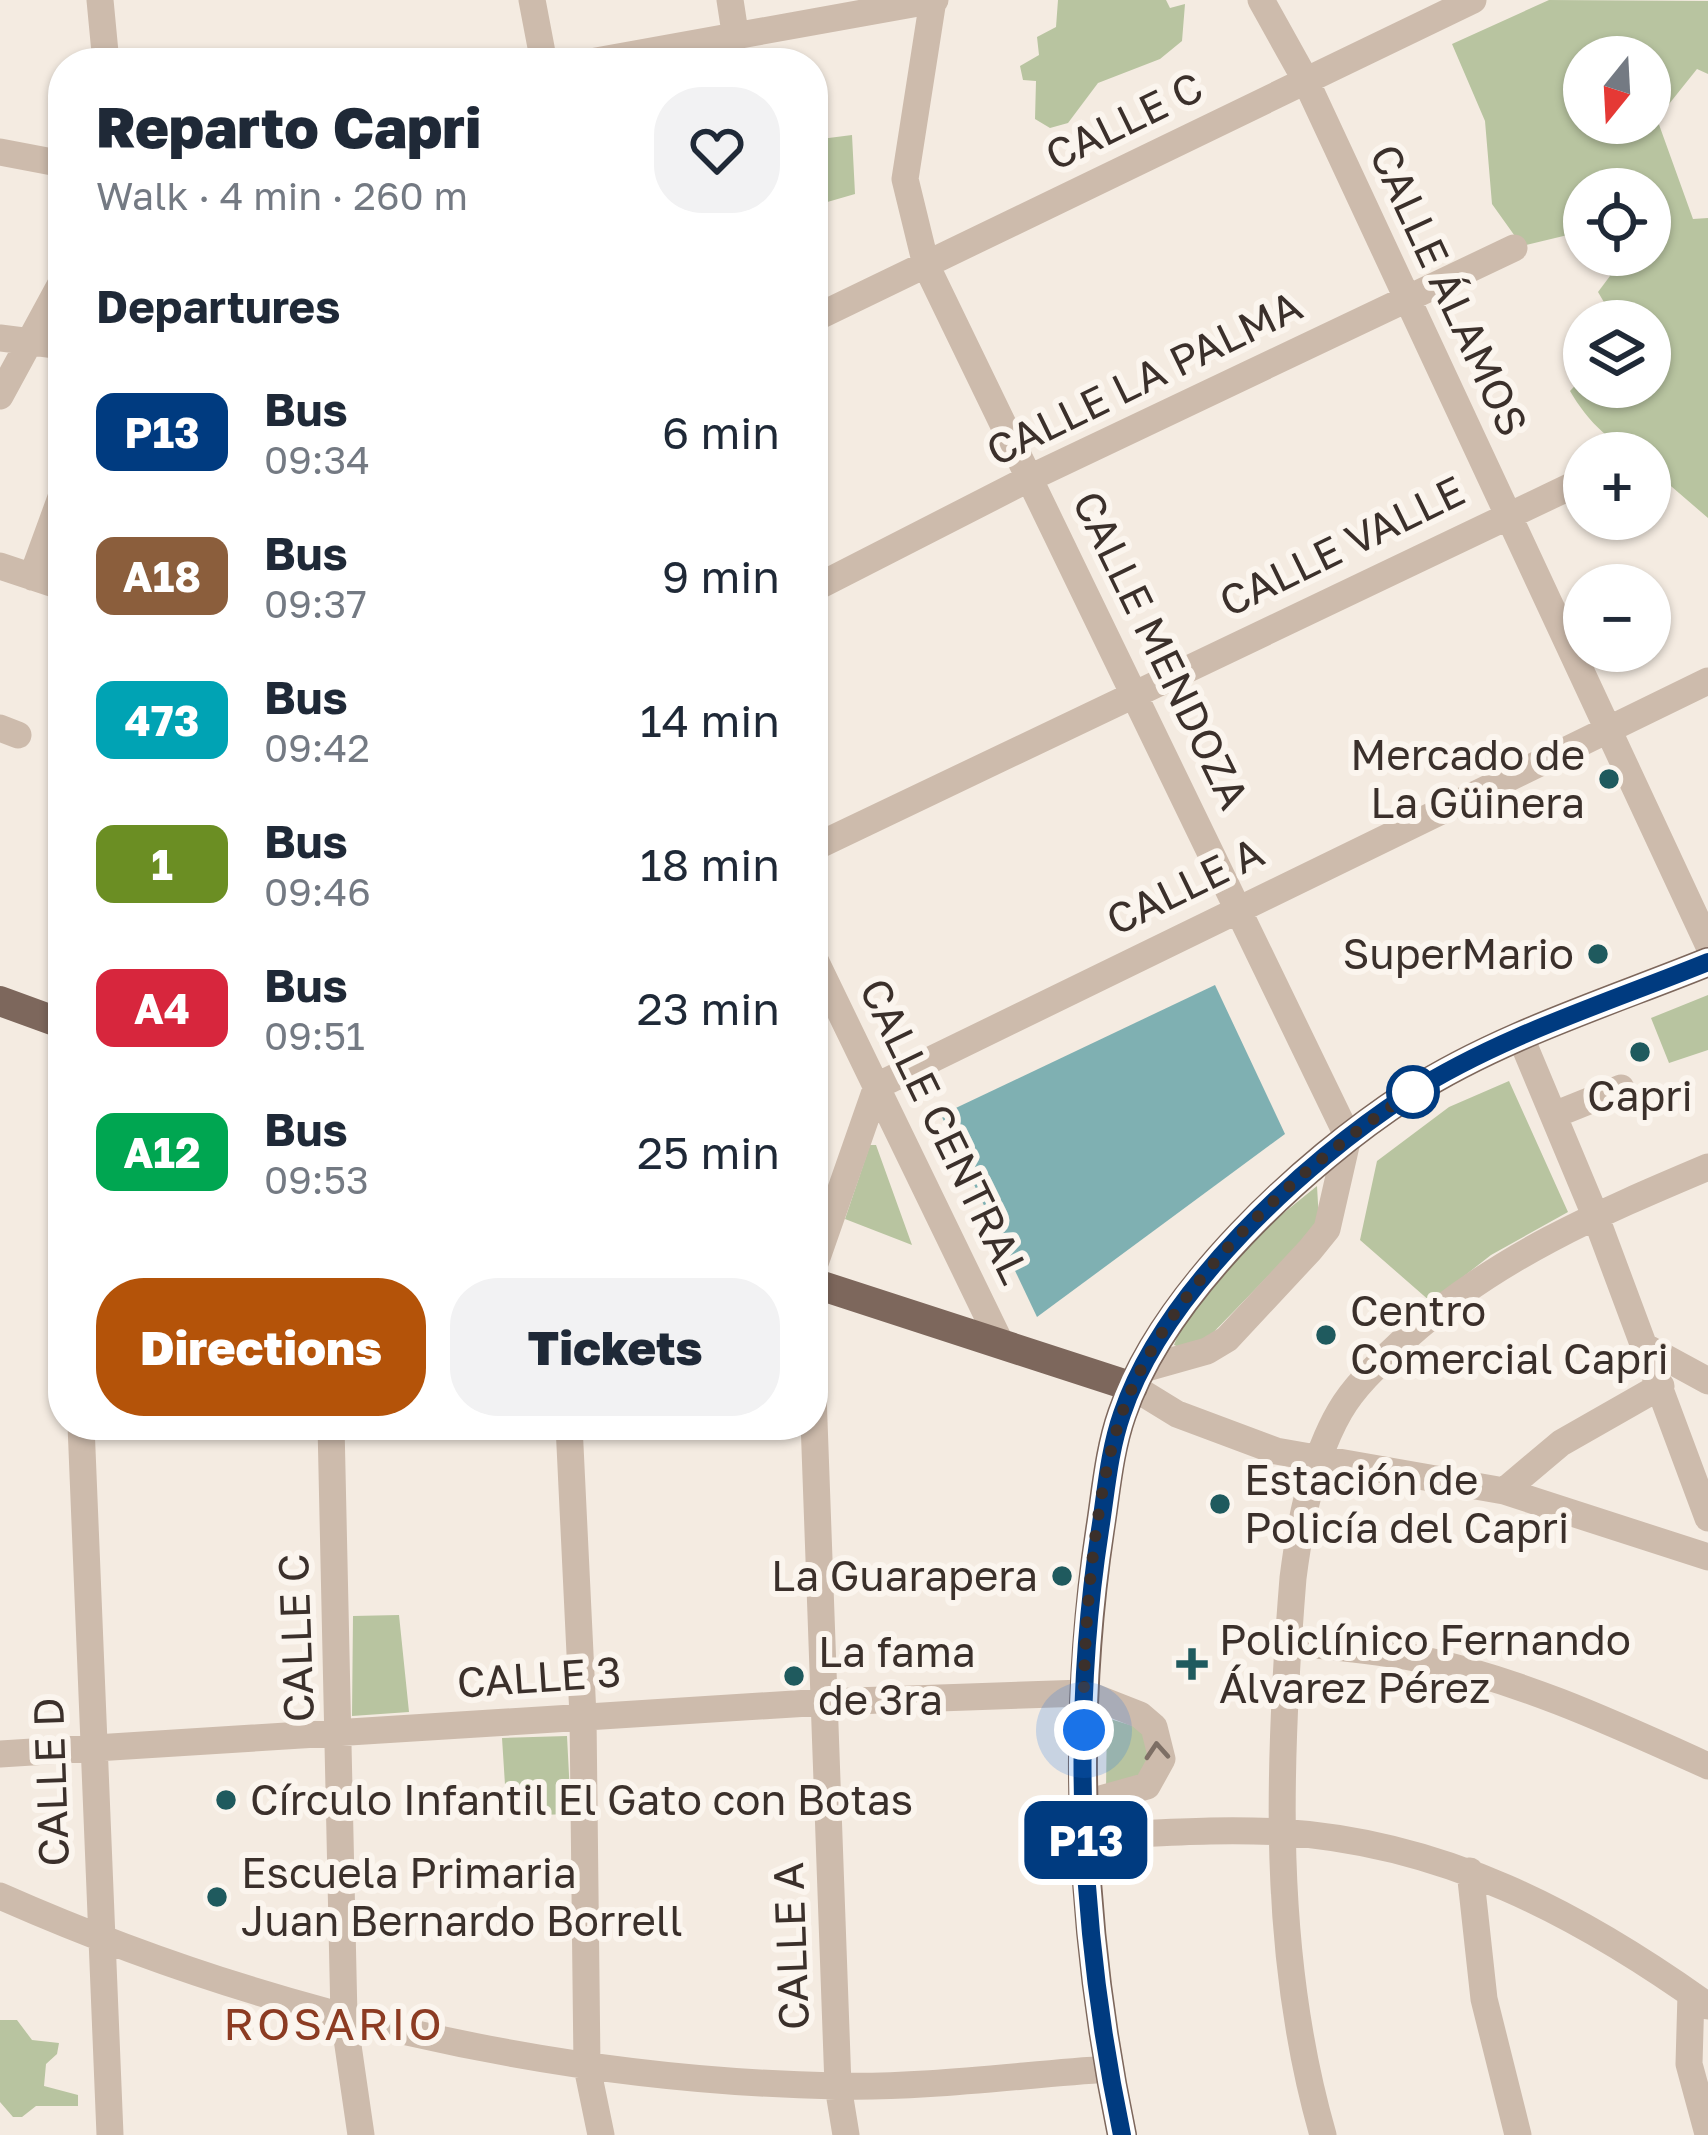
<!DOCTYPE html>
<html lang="en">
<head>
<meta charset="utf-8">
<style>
  body { margin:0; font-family:"Golos Text",sans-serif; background:#f2f2f3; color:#1f2937; height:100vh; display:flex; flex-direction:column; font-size:45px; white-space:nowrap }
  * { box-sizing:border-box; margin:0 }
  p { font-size:39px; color:#747a83 }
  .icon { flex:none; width:66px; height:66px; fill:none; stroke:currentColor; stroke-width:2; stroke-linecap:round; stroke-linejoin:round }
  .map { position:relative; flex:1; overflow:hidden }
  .drawer { position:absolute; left:48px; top:48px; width:780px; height:1392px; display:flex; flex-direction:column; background:#fff; border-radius:48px; box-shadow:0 3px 9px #0004 }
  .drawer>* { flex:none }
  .badge { padding:0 24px; border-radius:18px; font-size:42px; line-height:78px }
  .needle { width:78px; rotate:198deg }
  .tools { position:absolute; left:1563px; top:36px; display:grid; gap:24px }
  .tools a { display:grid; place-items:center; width:108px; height:108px; border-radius:50%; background:#fff; box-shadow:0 3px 9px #0004; font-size:60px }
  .you { position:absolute; width:60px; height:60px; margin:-30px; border:9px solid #fff; border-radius:50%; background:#1a73e8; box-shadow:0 0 0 18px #1a73e833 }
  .map>.badge { position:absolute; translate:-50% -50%; box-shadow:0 0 0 6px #fff }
  h2 { padding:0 48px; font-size:45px; line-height:108px }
  .round { display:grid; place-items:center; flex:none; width:126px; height:126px; border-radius:48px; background:#f2f2f3 }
  .headline { display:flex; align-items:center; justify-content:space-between; height:204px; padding:0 48px }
  h1 { font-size:57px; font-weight:800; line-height:90px }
  .cta { display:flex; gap:24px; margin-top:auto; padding:24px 48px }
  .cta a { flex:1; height:138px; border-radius:48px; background:#b45309; color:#fff; font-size:48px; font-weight:800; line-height:138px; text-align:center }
  .cta a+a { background:#f2f2f3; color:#1f2937 }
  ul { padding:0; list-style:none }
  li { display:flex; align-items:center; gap:36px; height:144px; padding:0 48px }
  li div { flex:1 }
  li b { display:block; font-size:45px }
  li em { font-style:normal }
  li .badge { min-width:132px; font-weight:700; text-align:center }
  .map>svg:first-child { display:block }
</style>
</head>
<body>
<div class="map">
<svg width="1708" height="2135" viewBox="0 0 1708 2135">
  <rect width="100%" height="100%" fill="#f4ebe1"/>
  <!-- green -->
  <path fill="#b8c4a0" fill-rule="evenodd" d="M1058 0H1166L1170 8 1185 4 1182 41 1160 59 1098 83 1068 123 1050 128 1035 119 1036 81 1023 80 1020 66 1039 55 1037 37 1056 27Z
    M1549 0 1708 1V74L1697 69 1657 119 1693 219 1708 218V518L1650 468V453C1616 453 1586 419 1570 391L1584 376V387H1650V321H1615L1598 292 1610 276 1592 255H1650V189H1584V245L1576 233 1522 246 1492 204 1485 121 1452 44ZM1584 57H1650V123H1584Z
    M852 135 855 194 817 205 818 221 813 222V140Z
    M1708 995V1050L1669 1063 1651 1018Z
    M1509 1081 1568 1212 1491 1255 1431 1302 1360 1240 1377 1161 1449 1107Z
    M870 1145H876L912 1245 845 1219Z
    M1317 1186 1319 1221 1305 1238 1205 1341 1184 1349 1174 1345 1181 1327 1260 1232Z
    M399 1615 409 1712 352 1716 353 1616Z
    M1107 1718 1143 1729 1151 1772 1106 1790Z
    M567 1736 571 1814 507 1816 502 1738Z
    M0 2020H17L32 2040 59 2043 57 2054 46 2064 44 2086 78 2095V2106H36L22 2117H13L0 2102Z"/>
  <!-- water -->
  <path fill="#7fb0b2" d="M1215 985 1285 1134 1037 1317 941 1115Z"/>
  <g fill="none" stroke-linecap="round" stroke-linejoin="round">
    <!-- minor -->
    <path stroke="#cdbbac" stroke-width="27" d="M100 0 106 63
      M532 0 544 63
      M730 0 736 39
      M933 0 905 179 926 265 1348 1137 1327 1229 1310 1250 1227 1339 1207 1351 1143 1369
      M1261 0 1305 79 1708 944
      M585 63 935 0
      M0 152 63 164
      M813 319 1473 0
      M0 338 63 346
      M0 396 63 280
      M0 566 63 587
      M32 577 63 492
      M813 589 1032 477 1514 248
      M0 728 18 735
      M813 848 1584 480
      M813 956 1001 1344
      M1521 1038 1595 1215 1708 1518
      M1554 1115 1621 1088
      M813 1269 877 1086 1708 681
      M1644 1346 1708 1381
      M1133 1387 1177 1414 1276 1451 1504 1491 1708 1557
      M813 1393 838 2086 846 2135
      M81 1425 110 2135
      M331 1425 344 2018 361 2135
      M569 1425 583 1716 587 2067 601 2135
      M1504 1491 1561 1443 1661 1386
      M1288 1642C1330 1647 1374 1650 1415 1658 1518 1679 1613 1723 1708 1766
      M0 1754 825 1702 1084 1693 1140 1715 1154 1727 1162 1759 1147 1786 1086 1803
      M1086 1836C1149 1834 1216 1828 1279 1832 1443 1842 1578 1913 1708 2006
      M1470 1871 1484 1999 1518 2135
      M0 1896C262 2012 549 2080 836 2086 926 2088 1019 2075 1108 2069
      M1691 1994 1689 2064 1708 2134
      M1323 2135C1271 1954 1278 1763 1293 1578 1300 1523 1312 1459 1340 1411 1356 1383 1384 1359 1407 1337 1496 1257 1599 1213 1708 1167"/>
    <!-- major -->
    <path stroke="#7d675c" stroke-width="30" d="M0 1001 63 1024
      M813 1283 1133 1387
      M1122 2135C1081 1938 1070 1730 1100 1530 1106 1492 1109 1451 1122 1414 1163 1293 1304 1162 1409 1094 1500 1036 1609 1002 1708 962"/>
  </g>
  <!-- one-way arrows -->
  <defs><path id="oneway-chevron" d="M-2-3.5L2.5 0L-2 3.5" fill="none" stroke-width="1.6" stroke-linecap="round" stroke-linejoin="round" transform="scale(3)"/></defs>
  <use stroke="#7d6f65" href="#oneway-chevron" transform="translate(1157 1751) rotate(-94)"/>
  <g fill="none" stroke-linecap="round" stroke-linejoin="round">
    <!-- line casing -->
    <g stroke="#fff" stroke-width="27">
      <path id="line" d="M1122 2135C1081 1938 1069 1729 1100 1530 1106 1492 1109 1451 1122 1414 1163 1292 1304 1162 1409 1094 1500 1036 1609 1002 1708 962"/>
    </g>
    <!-- line -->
    <use href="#line" stroke="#003b80" stroke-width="18"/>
    <!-- walk -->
    <path stroke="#3b302b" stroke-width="12" stroke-dasharray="0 21.6" d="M1084 1730C1082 1640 1093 1497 1122 1413 1168 1284 1302 1164 1413 1092"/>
  </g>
  <!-- markers -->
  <g fill="#1f5a5e" stroke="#fbf5ee" stroke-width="4.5">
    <circle cx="1609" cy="779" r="12"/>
    <circle cx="1598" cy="954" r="12"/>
    <circle cx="1640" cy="1052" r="12"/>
    <circle cx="1326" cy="1335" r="12"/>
    <circle cx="1220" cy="1504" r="12"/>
    <circle cx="1062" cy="1576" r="12"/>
    <path d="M1186 1646h12v12h12v12h-12v12h-12v-12h-12v-12h12z"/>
    <circle cx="794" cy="1676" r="12"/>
    <circle cx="226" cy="1800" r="12"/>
    <circle cx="217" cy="1897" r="12"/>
  </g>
  <circle fill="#fff" stroke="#003b80" stroke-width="6" cx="1413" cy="1092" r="24"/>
  <g text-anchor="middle" stroke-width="12" stroke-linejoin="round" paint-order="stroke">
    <!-- street labels -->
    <g font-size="42" fill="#3b302b" stroke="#fbf5ee">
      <text transform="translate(1124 121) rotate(-26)" y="15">CALLE C</text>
      <text transform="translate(1449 290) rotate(65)" y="15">CALLE ÁLAMOS</text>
      <text transform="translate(1144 378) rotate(-26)" y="15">CALLE LA PALMA</text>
      <text transform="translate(1342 546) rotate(-26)" y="15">CALLE VALLE</text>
      <text transform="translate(1161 650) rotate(64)" y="15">CALLE MENDOZA</text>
      <text transform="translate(1185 886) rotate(-26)" y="15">CALLE A</text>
      <text transform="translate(945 1131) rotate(64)" y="15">CALLE CENTRAL</text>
      <text transform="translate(296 1638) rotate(-92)" y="15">CALLE C</text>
      <text transform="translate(539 1677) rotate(-4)" y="15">CALLE 3</text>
      <text transform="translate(51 1782) rotate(-92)" y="15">CALLE D</text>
      <text transform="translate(791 1946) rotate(-92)" y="15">CALLE A</text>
    </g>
    <!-- poi labels -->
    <g font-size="42" fill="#3b302b" stroke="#fbf5ee" text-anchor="start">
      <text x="1585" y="770" text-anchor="end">Mercado de<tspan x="1585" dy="48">La Güinera</tspan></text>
      <text x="1574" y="969" text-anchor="end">SuperMario</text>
      <text x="1640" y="1111" text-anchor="middle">Capri</text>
      <text x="1350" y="1326">Centro<tspan x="1350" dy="48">Comercial Capri</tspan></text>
      <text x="1244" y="1495">Estación de<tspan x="1244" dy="48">Policía del Capri</tspan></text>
      <text x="1038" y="1591" text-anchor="end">La Guarapera</text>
      <text x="1219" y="1655">Policlínico Fernando<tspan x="1219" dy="48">Álvarez Pérez</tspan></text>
      <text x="818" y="1667">La fama<tspan x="818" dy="48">de 3ra</tspan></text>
      <text x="250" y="1815">Círculo Infantil El Gato con Botas</text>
      <text x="241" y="1888">Escuela Primaria<tspan x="241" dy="48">Juan Bernardo Borrell</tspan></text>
    </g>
    <!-- neighbourhood labels -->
    <g font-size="45" letter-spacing="3" fill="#8c3b22" stroke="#fbf5ee">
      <text x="334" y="2040">ROSARIO</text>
    </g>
  </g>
</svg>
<div class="tools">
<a><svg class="needle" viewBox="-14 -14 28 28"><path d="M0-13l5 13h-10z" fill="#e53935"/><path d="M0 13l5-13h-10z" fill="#747a83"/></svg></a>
<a><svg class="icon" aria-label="locate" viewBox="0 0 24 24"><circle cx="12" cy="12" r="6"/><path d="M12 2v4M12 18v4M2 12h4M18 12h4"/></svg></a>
<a><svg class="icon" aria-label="layers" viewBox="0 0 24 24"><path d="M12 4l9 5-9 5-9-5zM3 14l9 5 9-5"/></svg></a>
<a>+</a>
<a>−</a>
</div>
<div class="you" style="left:1084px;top:1730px"></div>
<b class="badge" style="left:1086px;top:1840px;background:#003b80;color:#fff">P13</b>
<section class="drawer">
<div class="headline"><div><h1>Reparto Capri</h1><p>Walk · 4 min · 260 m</p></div><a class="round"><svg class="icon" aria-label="heart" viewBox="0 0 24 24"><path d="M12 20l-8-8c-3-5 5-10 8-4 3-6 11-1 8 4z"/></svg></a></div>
<h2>Departures</h2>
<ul>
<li><span class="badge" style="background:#003b80;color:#fff">P13</span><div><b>Bus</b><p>09:34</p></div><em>6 min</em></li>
<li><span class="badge" style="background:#8b5e3c;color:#fff">A18</span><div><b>Bus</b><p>09:37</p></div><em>9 min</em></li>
<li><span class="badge" style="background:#00a3b4;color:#fff">473</span><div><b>Bus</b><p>09:42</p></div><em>14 min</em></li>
<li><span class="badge" style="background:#6b8e23;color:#fff">1</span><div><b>Bus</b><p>09:46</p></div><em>18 min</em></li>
<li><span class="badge" style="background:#d7263d;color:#fff">A4</span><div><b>Bus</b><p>09:51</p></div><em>23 min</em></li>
<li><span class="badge" style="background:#00a651;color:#fff">A12</span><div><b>Bus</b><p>09:53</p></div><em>25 min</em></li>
</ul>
<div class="cta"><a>Directions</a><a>Tickets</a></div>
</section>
</div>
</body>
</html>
